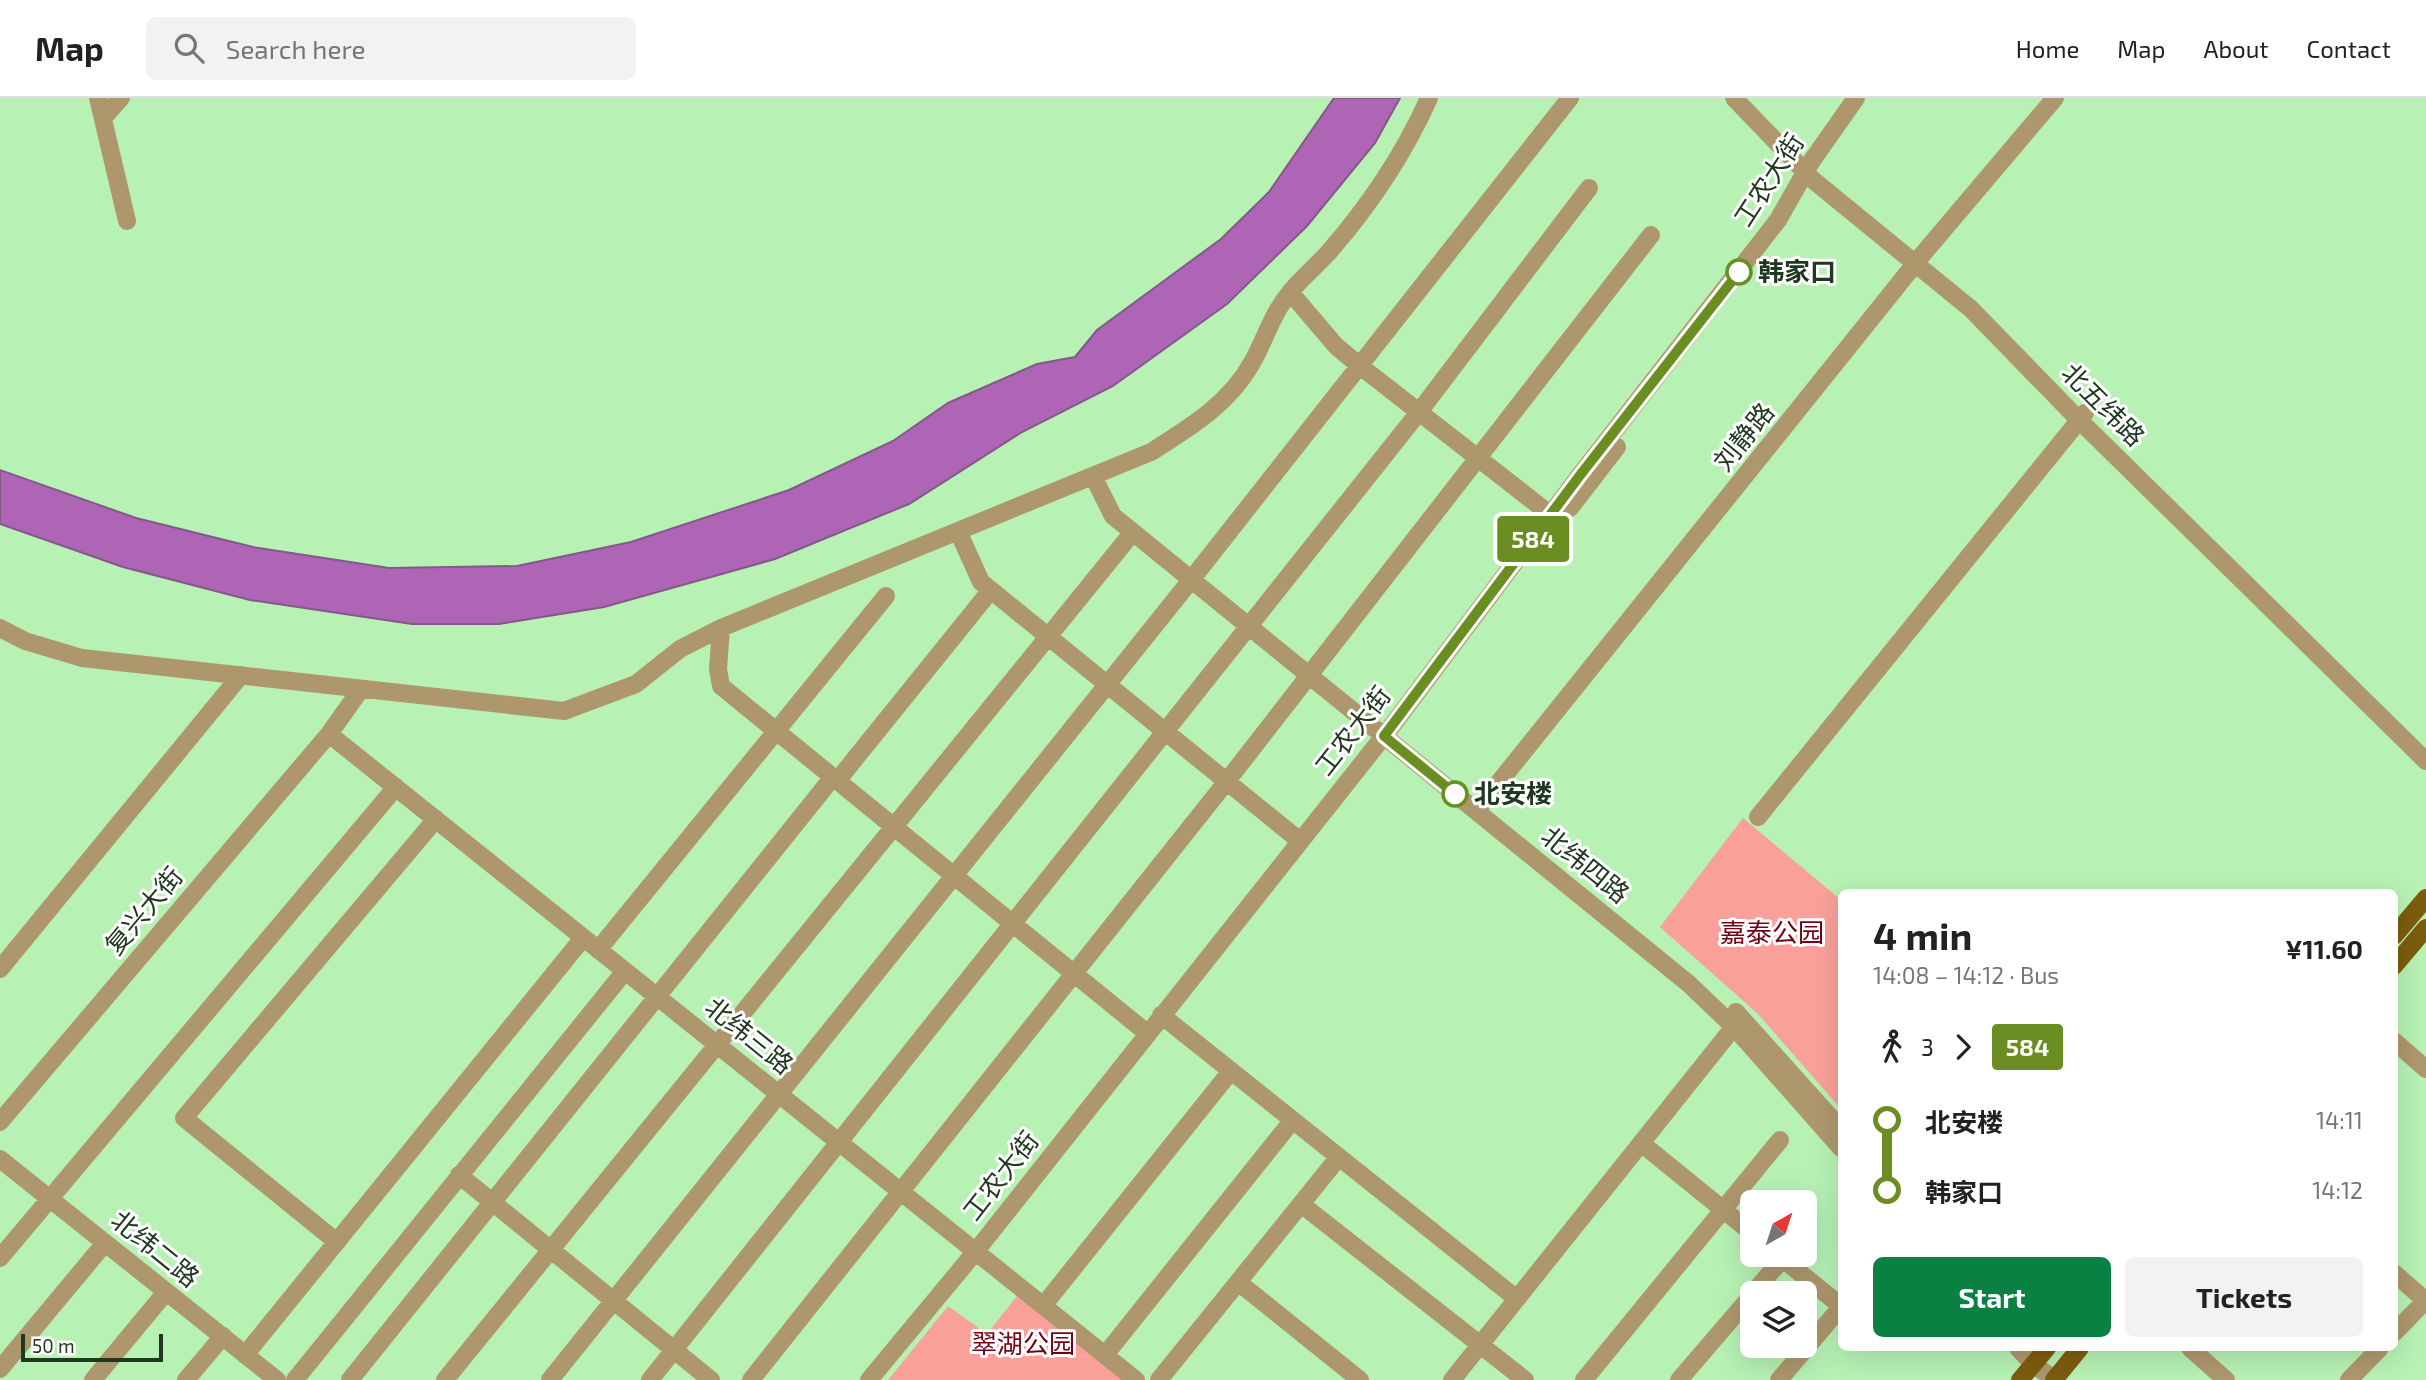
<!DOCTYPE html>
<html lang="en">
<head>
<meta charset="utf-8">
<style>
  body { margin:0; font-family:"Exo 2","Noto Sans SC",sans-serif; background:#f2f2f2; color:#222; height:100vh; display:flex; flex-direction:column; font-size:26px; white-space:nowrap }
  * { box-sizing:border-box; margin:0 }
  p { font-size:23px; color:#767676 }
  .icon { flex:none; width:38px; height:38px; fill:none; stroke:currentColor; stroke-width:2; stroke-linecap:round; stroke-linejoin:round }
  .map { position:relative; flex:1; overflow:hidden }
  .side { position:absolute; left:1838px; top:791px; width:560px; height:462px; display:flex; flex-direction:column; background:#fff; border-radius:10px; box-shadow:0 7px 28px #0002 }
  .side>* { flex:none }
  .badge { padding:0 14px; border-radius:5px; font-size:24px; line-height:46px }
  .needle { width:46px; rotate:39deg }
  .tools { position:absolute; left:1740px; top:1092px; display:grid; gap:14px }
  .tools a { display:grid; place-items:center; width:77px; height:77px; border-radius:10px; background:#fff; box-shadow:0 7px 28px #0002; font-size:35px }
  .scale { position:absolute; left:21px; bottom:18px; width:142px; box-sizing:border-box; padding-left:7px; border:4px solid #213820; border-top:0; font-size:19px; line-height:24px; white-space:nowrap; color:#213820; -webkit-text-stroke:5px #fff; paint-order:stroke }
  .map>.badge { position:absolute; translate:-50% -50%; box-shadow:0 0 0 4px #fff }
  .legs { display:flex; align-items:center; gap:10px; height:77px; padding:0 35px; font-size:23px }
  .legs p { margin-inline-start:auto }
  .summary { display:flex; align-items:center; justify-content:space-between; height:119px; padding:0 35px }
  h1 { font-size:38px; font-weight:700; line-height:52px }
  .button { display:flex; gap:14px; margin-top:auto; padding:14px 35px }
  .button a { flex:1; height:80px; border-radius:10px; background:#0b8043; color:#fff; font-size:28px; font-weight:700; line-height:80px; text-align:center }
  .button a+a { background:#f2f2f2; color:#222 }
  ul { padding:0 35px; list-style:none }
  li { display:flex; align-items:center; gap:24px; height:70px; font-size:26px }
  li i { display:grid; place-items:center; width:10px; height:100%; margin:0 9px; background:currentColor }
  li i::after { content:''; width:18px; height:18px; margin:-9px; border:5px solid; border-radius:50%; background:#fff }
  li p { margin-inline-start:auto }
  li:first-child i { background:linear-gradient(#0000 50%,currentColor 0) }
  li:last-child i { background:linear-gradient(currentColor 50%,#0000 0) }
  header { display:flex; align-items:center; gap:42px; box-sizing:border-box; height:98px; padding:0 35px; background:#fff; border-bottom:2px solid #e0e0e0 }
  header strong { font-size:33px }
  nav { display:flex; gap:38px; margin-inline-start:auto; font-size:24px }
  .search { width:490px; height:63px; background:#f2f2f2; display:flex; align-items:center; gap:18px; box-sizing:border-box; padding:0 24px; border-radius:10px; color:#767676; font-size:26px }
  .map>svg:first-child { display:block }
</style>
</head>
<body>
<header>
<strong>Map</strong>
<div class="search"><svg class="icon" aria-label="search" viewBox="0 0 24 24"><circle cx="10" cy="10" r="6"/><path d="M15 15l6 6"/></svg>Search here</div>
<nav><a>Home</a><a>Map</a><a>About</a><a>Contact</a></nav>
</header>
<div class="map">
<svg width="2426" height="1282" viewBox="0 0 2426 1282">
  <rect width="100%" height="100%" fill="#b7f1b4"/>
  <!-- green -->
  <path fill="#f9a09a" d="M1743 720 1841 802V1011L1758 916 1660 829Z
    M1017 1198 1123 1282H888L948 1208 987 1236Z"/>
  <!-- water -->
  <path fill="#ae65b6" stroke="#845889" stroke-width="2" d="M1334 0H1400L1375 45 1307 128 1227 206 1113 288 1022 334 909 406 775 461 604 509 499 526H412L250 502 123 469 0 426V372L136 420 253 449 389 470 517 468 631 444 789 392 893 343 948 305 1037 266 1075 259 1097 232 1221 141 1269 94Z"/>
  <g fill="none" stroke-linecap="round" stroke-linejoin="round">
    <!-- minor -->
    <path stroke="#ae976d" stroke-width="18" d="M98 0 127 123
      M1734 0 1813 82 1971 211 2079 322 2426 663
      M103 20 121 0
      M1290 194 1336 248 1360 268 1551 417
      M1093 378 1113 418 1689 886 1734 929 1841 1050
      M1570 410 1617 349
      M958 433 981 484 1300 743
      M0 530 25 543 82 560 564 613 636 586 680 551 721 530 1151 354C1191 329 1230 305 1253 263 1266 239 1273 214 1291 193 1302 180 1316 168 1328 155 1369 108 1404 56 1429 0
      M721 530 718 571 721 588 1147 935
      M329 636 1136 1282
      M837 683 991 492
      M1476 713 1922 157 2055 0
      M1758 719 2085 315
      M598 852 886 498
      M0 871 241 577
      M1736 914 1841 1031
      M1161 917 1517 1201
      M2394 943 2426 971
      M0 1024 329 636 361 591
      M1641 1045 1752 1135
      M0 1061 277 1282
      M459 1077 711 1282
      M1301 1106 1525 1282
      M337 1144 184 1020 436 721
      M1778 1157 1841 1208
      M0 1160 396 689
      M2394 1175 2426 1203
      M1238 1184 1360 1282
      M1753 1195 1783 1160
      M1043 1208 1231 973
      M2394 1235 2426 1202
      M2018 1250 2033 1266 2055 1282
      M2190 1250 2226 1282
      M245 1257 583 840
      M1105 1257 1292 1023
      M0 1271 105 1145
      M93 1282 166 1194
      M186 1282 223 1238
      M295 1282 625 873
      M350 1282 833 679
      M445 1282 1133 434
      M550 1282 1191 482 1570 0
      M650 1282 1419 314 1589 90
      M751 1282 1227 683 1651 137
      M869 1282 976 1153 1391 629 1581 376 1778 122 1811 64 1856 0
      M1159 1282 1338 1060
      M1452 1282 1741 920
      M1584 1282 1780 1042
      M1679 1282 1752 1197
      M1779 1282 1841 1209
      M2349 1282 2380 1250"/>
    <!-- major -->
    <path stroke="#7c5c0d" stroke-width="18" d="M2394 838 2426 800
      M2394 868 2426 830
      M2020 1282 2047 1250
      M2054 1282 2080 1250"/>
  </g>
  <g fill="none" stroke-linecap="round" stroke-linejoin="round">
    <!-- line-1 casing -->
    <g stroke="#fff" stroke-width="16">
      <path id="line-1" d="M1455 696 1384 638 1581 376 1739 174"/>
    </g>
    <!-- line-1 -->
    <use href="#line-1" stroke="#6b8e23" stroke-width="10"/>
  </g>
  <!-- markers -->
  <g fill="#fff" stroke="#6b8e23" stroke-width="3.5">
    <circle cx="1739" cy="174" r="12"/>
    <circle cx="1455" cy="696" r="12"/>
  </g>
  <g text-anchor="middle" stroke-width="6" stroke-linejoin="round" paint-order="stroke">
    <!-- street labels -->
    <g font-size="26" fill="#213820" stroke="#fff">
      <text transform="translate(1769 82) rotate(-57)" y="9">工农大街</text>
      <text transform="translate(2103 307) rotate(45)" y="9">北五纬路</text>
      <text transform="translate(1744 339) rotate(-51)" y="9">刘静路</text>
      <text transform="translate(1353 633) rotate(-52)" y="9">工农大街</text>
      <text transform="translate(1585 767) rotate(39)" y="9">北纬四路</text>
      <text transform="translate(144 813) rotate(-50)" y="9">复兴大街</text>
      <text transform="translate(749 938) rotate(39)" y="9">北纬三路</text>
      <text transform="translate(1001 1078) rotate(-52)" y="9">工农大街</text>
      <text transform="translate(155 1151) rotate(39)" y="9">北纬二路</text>
    </g>
    <!-- stop labels -->
    <g font-size="26" font-weight="bold" fill="#213820" stroke="#fff" text-anchor="start">
      <text x="1758" y="183">韩家口</text>
      <text x="1474" y="705">北安楼</text>
    </g>
    <!-- park labels -->
    <g font-size="26" fill="#700212" stroke="#fff">
      <text x="1772" y="844">嘉泰公园</text>
      <text x="1023" y="1255">翠湖公园</text>
    </g>
  </g>
</svg>
<div class="tools">
<a><svg class="needle" viewBox="-14 -14 28 28"><path d="M0-13l5 13h-10z" fill="#e53935"/><path d="M0 13l5-13h-10z" fill="#767676"/></svg></a>
<a><svg class="icon" aria-label="layers" viewBox="0 0 24 24"><path d="M12 4l9 5-9 5-9-5zM3 14l9 5 9-5"/></svg></a>
</div>
<div class="scale">50 m</div>
<b class="badge" style="left:1533px;top:441px;background:#6b8e23;color:#fff">584</b>
<section class="side">
<div class="summary"><div><h1>4 min</h1><p>14:08 – 14:12 · Bus</p></div><b>¥11.60</b></div>
<div class="legs"><svg class="icon" aria-label="walk" viewBox="0 0 24 24"><circle cx="13" cy="4" r="2"/><path d="M13 8l-2 6 4 7M11 14l-3 7M7 12l3-4h3l4 4"/></svg>3<svg class="icon" aria-label="forward" viewBox="0 0 24 24"><path d="M9 5l7 7-7 7"/></svg><b class="badge" style="background:#6b8e23;color:#fff">584</b></div>
<ul>
<li><i style="color:#6b8e23"></i><b>北安楼</b><p>14:11</p></li>
<li><i style="color:#6b8e23"></i><b>韩家口</b><p>14:12</p></li>
</ul>
<div class="button"><a>Start</a><a>Tickets</a></div>
</section>
</div>
</body>
</html>
